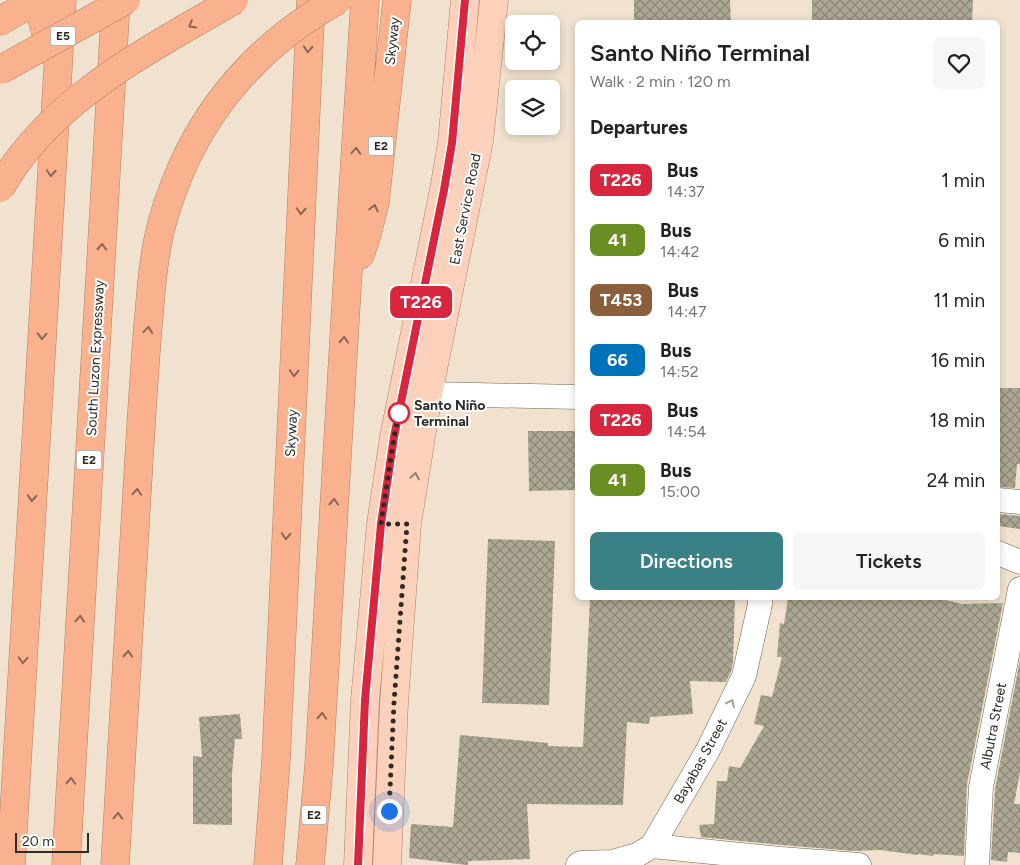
<!DOCTYPE html>
<html lang="en">
<head>
<meta charset="utf-8">
<style>
  body { margin:0; font-family:Figtree,sans-serif; background:#f6f6f6; color:#222; height:100vh; display:flex; flex-direction:column; font-size:19px; white-space:nowrap }
  * { box-sizing:border-box; margin:0 }
  p { font-size:16px; color:#767676 }
  .icon { flex:none; width:28px; height:28px; fill:none; stroke:currentColor; stroke-width:2; stroke-linecap:round; stroke-linejoin:round }
  .map { position:relative; flex:1; overflow:hidden }
  .side { position:absolute; left:575px; top:20px; width:425px; height:580px; display:flex; flex-direction:column; background:#fff; border-radius:8px; box-shadow:0 2px 8px #0003 }
  .side>* { flex:none }
  .badge { padding:0 10px; border-radius:8px; font-size:18px; line-height:32px }
  .buttons { position:absolute; left:505px; top:15px; display:grid; gap:10px }
  .buttons a { display:grid; place-items:center; width:55px; height:55px; border-radius:8px; background:#fff; box-shadow:0 2px 8px #0003; font-size:25px }
  .scale { position:absolute; left:15px; bottom:12px; width:74px; box-sizing:border-box; padding-left:5px; border:2px solid #2f2a23; border-top:0; font-size:14px; line-height:18px; white-space:nowrap; color:#2f2a23; -webkit-text-stroke:4px #fff; paint-order:stroke }
  .you { position:absolute; width:25px; height:25px; margin:-12px; border:4px solid #fff; border-radius:50%; background:#1a73e8; box-shadow:0 0 0 8px #1a73e833 }
  .map>.badge { position:absolute; translate:-50% -50%; box-shadow:0 0 0 2px #fff }
  h2 { padding:0 15px; font-size:19px; line-height:45px }
  .round { display:grid; place-items:center; flex:none; width:52px; height:52px; border-radius:8px; background:#f6f6f6 }
  .overview { display:flex; align-items:center; justify-content:space-between; height:85px; padding:0 15px }
  h1 { font-size:24px; font-weight:600; line-height:38px }
  .button { display:flex; gap:10px; margin-top:auto; padding:10px 15px }
  .button a { flex:1; height:58px; border-radius:8px; background:#398187; color:#fff; font-size:20px; font-weight:600; line-height:58px; text-align:center }
  .button a+a { background:#f6f6f6; color:#222 }
  ul { padding:0; list-style:none }
  li { display:flex; align-items:center; gap:15px; height:60px; padding:0 15px }
  li div { flex:1 }
  li b { display:block; font-size:19px }
  li em { font-style:normal }
  li .badge { min-width:55px; font-weight:700; text-align:center }
  .map>svg:first-child { display:block }
</style>
</head>
<body>
<div class="map">
<svg width="1020" height="865" viewBox="0 0 1020 865">
  <defs>
    <pattern id="building-cross-hatch" width="8" height="8" patternUnits="userSpaceOnUse" patternTransform="scale(1.25)"><rect width="8" height="8" fill="#aba792"/><path d="M0 0l8 8M0 8l8-8" fill="none" stroke="#8c8877"/></pattern>
  </defs>
  <rect width="100%" height="100%" fill="#f1e2cf"/>
  <!-- building -->
  <path fill="url(#building-cross-hatch)" d="M634 0H730L731 22H634Z
    M812 0H973L972 22H812Z
    M998 388H1020V464H1017L1015 488 998 487Z
    M528 431H578V490L529 491Z
    M998 514 1020 516V529L998 526Z
    M488 539 555 541 549 705 482 703Z
    M590 598H735L733 663 731 671 726 682 690 681 693 714 650 717 649 724 627 722 623 805 527 804 530 859 468 861V865H467L409 858 411 824 453 827 460 735 548 743V746L583 747Z
    M788 598H937L962 604 1003 603 967 784 964 856 934 854 933 856 918 854V855L880 850 854 851 782 845 701 837 699 825 714 824 717 781H727L729 766 740 768 764 726 754 724 761 695 772 697 782 657H777L780 623 784 624Z
    M1020 660V772L1014 804H1020V853L1008 852 1007 862 991 860 995 789Z
    M240 714 242 739H235L232 774V825L193 824V756L202 757 199 717Z"/>
  <g fill="none" stroke-linecap="round" stroke-linejoin="round">
    <!-- minor casing -->
    <g stroke="#726554" stroke-width="25">
      <path id="minor" d="M428 394 578 397
        M998 500 1020 502
        M998 553 1020 562
        M652 846 781 859 859 865
        M578 865 581 863 612 862 637 855 652 846 708 750 744 676 760 604V598
        M977 865 981 787 1020 589"/>
    </g>
    <!-- major casing -->
    <g stroke="#b28268" stroke-width="29">
      <path id="major" d="M358 865 365 700 381 524 394 437 444 190 452 143 465 0
        M387 865 394 703 407 524 428 394 479 141 494 0"/>
    </g>
    <!-- highway casing -->
    <g stroke="#b28268" stroke-width="29">
      <path id="highway" d="M37 0 51 52
        M0 21 37 0
        M360 255 367 234 375 202 397 0
        M11 865 62 0
        M66 865 116 0
        M268 865 276 760 311 0
        M310 865 319 765 347 287 365 0"/>
    </g>
    <!-- minor -->
    <use href="#minor" stroke="#fff" stroke-width="24"/>
    <!-- major -->
    <use href="#major" stroke="#fbd1bb" stroke-width="28"/>
    <!-- highway -->
    <use href="#highway" stroke="#f9b28d" stroke-width="28"/>
    <!-- highway-bridge casing -->
    <g stroke="#b28268" stroke-width="29" stroke-linecap="butt">
      <path id="highway-bridge" d="M0 70 126 0
        M0 188C51 98 149 50 234 0
        M115 865C123 735 130 605 138 475 141 425 144 375 148 325 151 295 152 265 159 236 164 212 173 188 183 165 215 94 270 37 338 0"/>
    </g>
    <!-- highway-bridge -->
    <use href="#highway-bridge" stroke="#f9b28d" stroke-width="28"/>
  </g>
  <!-- one-way arrows -->
  <defs><path id="oneway-chevron" d="M-2-3.5L2.5 0L-2 3.5" fill="none" stroke-width="1.6" stroke-linecap="round" stroke-linejoin="round" transform="scale(1.25)"/></defs>
  <g stroke="#8a6753">
    <use href="#oneway-chevron" transform="translate(192 25) rotate(149)"/>
    <use href="#oneway-chevron" transform="translate(308 49) rotate(93)"/>
    <use href="#oneway-chevron" transform="translate(356 151) rotate(-86)"/>
    <use href="#oneway-chevron" transform="translate(51 173) rotate(93)"/>
    <use href="#oneway-chevron" transform="translate(374 208) rotate(-77)"/>
    <use href="#oneway-chevron" transform="translate(301 211) rotate(93)"/>
    <use href="#oneway-chevron" transform="translate(102 247) rotate(-87)"/>
    <use href="#oneway-chevron" transform="translate(148 330) rotate(-85)"/>
    <use href="#oneway-chevron" transform="translate(42 336) rotate(93)"/>
    <use href="#oneway-chevron" transform="translate(344 340) rotate(-87)"/>
    <use href="#oneway-chevron" transform="translate(294 373) rotate(93)"/>
    <use href="#oneway-chevron" transform="translate(137 492) rotate(-87)"/>
    <use href="#oneway-chevron" transform="translate(32 498) rotate(93)"/>
    <use href="#oneway-chevron" transform="translate(334 502) rotate(-87)"/>
    <use href="#oneway-chevron" transform="translate(286 536) rotate(93)"/>
    <use href="#oneway-chevron" transform="translate(80 619) rotate(-87)"/>
    <use href="#oneway-chevron" transform="translate(128 654) rotate(-87)"/>
    <use href="#oneway-chevron" transform="translate(23 660) rotate(93)"/>
    <use href="#oneway-chevron" transform="translate(322 716) rotate(-87)"/>
    <use href="#oneway-chevron" transform="translate(71 781) rotate(-87)"/>
    <use href="#oneway-chevron" transform="translate(118 816) rotate(-87)"/>
  </g>
  <use stroke="#957e6f" href="#oneway-chevron" transform="translate(415 476) rotate(-81)"/>
  <use stroke="#a19f9c" href="#oneway-chevron" transform="translate(731 703) rotate(-65)"/>
  <g fill="none" stroke-linecap="round" stroke-linejoin="round">
    <!-- line casing -->
    <g stroke="#fff" stroke-width="11">
      <path id="line" d="M358 865 365 700 381 524 394 437 444 190 452 143 465 0"/>
    </g>
    <!-- line -->
    <use href="#line" stroke="#d7263d" stroke-width="8"/>
    <!-- walk -->
    <path stroke="#2f2a23" stroke-width="5" stroke-dasharray="0 9" d="M389 811 394 703 407 524H381L394 437 399 413"/>
  </g>
  <!-- markers -->
  <circle fill="#fff" stroke="#d7263d" stroke-width="2.5" cx="399" cy="413" r="10"/>
  <g text-anchor="middle" stroke-width="4" stroke-linejoin="round" paint-order="stroke">
    <!-- shield labels -->
    <g fill="#fff" stroke="#6d6a65" stroke-width="1">
      <rect x="50.5" y="26.5" width="25" height="19" rx="4"/>
      <rect x="368.5" y="136.5" width="25" height="19" rx="4"/>
      <rect x="76.5" y="450.5" width="25" height="19" rx="4"/>
      <rect x="301.5" y="805.5" width="25" height="19" rx="4"/>
    </g>
    <g font-size="12" font-weight="bold" fill="#2f2a23">
      <text x="63" y="40">E5</text>
      <text x="381" y="150">E2</text>
      <text x="89" y="464">E2</text>
      <text x="314" y="819">E2</text>
    </g>
    <!-- street labels -->
    <g font-size="14" fill="#2f2a23" stroke="#fff">
      <text transform="translate(392 41) rotate(-84)" y="5">Skyway</text>
      <text transform="translate(465 209) rotate(-79)" y="5">East Service Road</text>
      <text transform="translate(95 358) rotate(-87)" y="5">South Luzon Expressway</text>
      <text transform="translate(291 433) rotate(-87)" y="5">Skyway</text>
      <text transform="translate(993 726) rotate(-79)" y="5">Albutra Street</text>
      <text transform="translate(700 761) rotate(-61)" y="5">Bayabas Street</text>
    </g>
    <!-- stop labels -->
    <g font-size="14" font-weight="bold" fill="#2f2a23" stroke="#fff" text-anchor="start">
      <text x="414" y="410">Santo Niño<tspan x="414" dy="16">Terminal</tspan></text>
    </g>
  </g>
</svg>
<div class="buttons">
<a><svg class="icon" aria-label="locate" viewBox="0 0 24 24"><circle cx="12" cy="12" r="6"/><path d="M12 2v4M12 18v4M2 12h4M18 12h4"/></svg></a>
<a><svg class="icon" aria-label="layers" viewBox="0 0 24 24"><path d="M12 4l9 5-9 5-9-5zM3 14l9 5 9-5"/></svg></a>
</div>
<div class="scale">20 m</div>
<div class="you" style="left:389px;top:811px"></div>
<b class="badge" style="left:421px;top:302px;background:#d7263d;color:#fff">T226</b>
<section class="side">
<div class="overview"><div><h1>Santo Niño Terminal</h1><p>Walk · 2 min · 120 m</p></div><a class="round"><svg class="icon" aria-label="heart" viewBox="0 0 24 24"><path d="M12 20l-8-8c-3-5 5-10 8-4 3-6 11-1 8 4z"/></svg></a></div>
<h2>Departures</h2>
<ul>
<li><span class="badge" style="background:#d7263d;color:#fff">T226</span><div><b>Bus</b><p>14:37</p></div><em>1 min</em></li>
<li><span class="badge" style="background:#6b8e23;color:#fff">41</span><div><b>Bus</b><p>14:42</p></div><em>6 min</em></li>
<li><span class="badge" style="background:#8b5e3c;color:#fff">T453</span><div><b>Bus</b><p>14:47</p></div><em>11 min</em></li>
<li><span class="badge" style="background:#0072bc;color:#fff">66</span><div><b>Bus</b><p>14:52</p></div><em>16 min</em></li>
<li><span class="badge" style="background:#d7263d;color:#fff">T226</span><div><b>Bus</b><p>14:54</p></div><em>18 min</em></li>
<li><span class="badge" style="background:#6b8e23;color:#fff">41</span><div><b>Bus</b><p>15:00</p></div><em>24 min</em></li>
</ul>
<div class="button"><a>Directions</a><a>Tickets</a></div>
</section>
</div>
</body>
</html>
